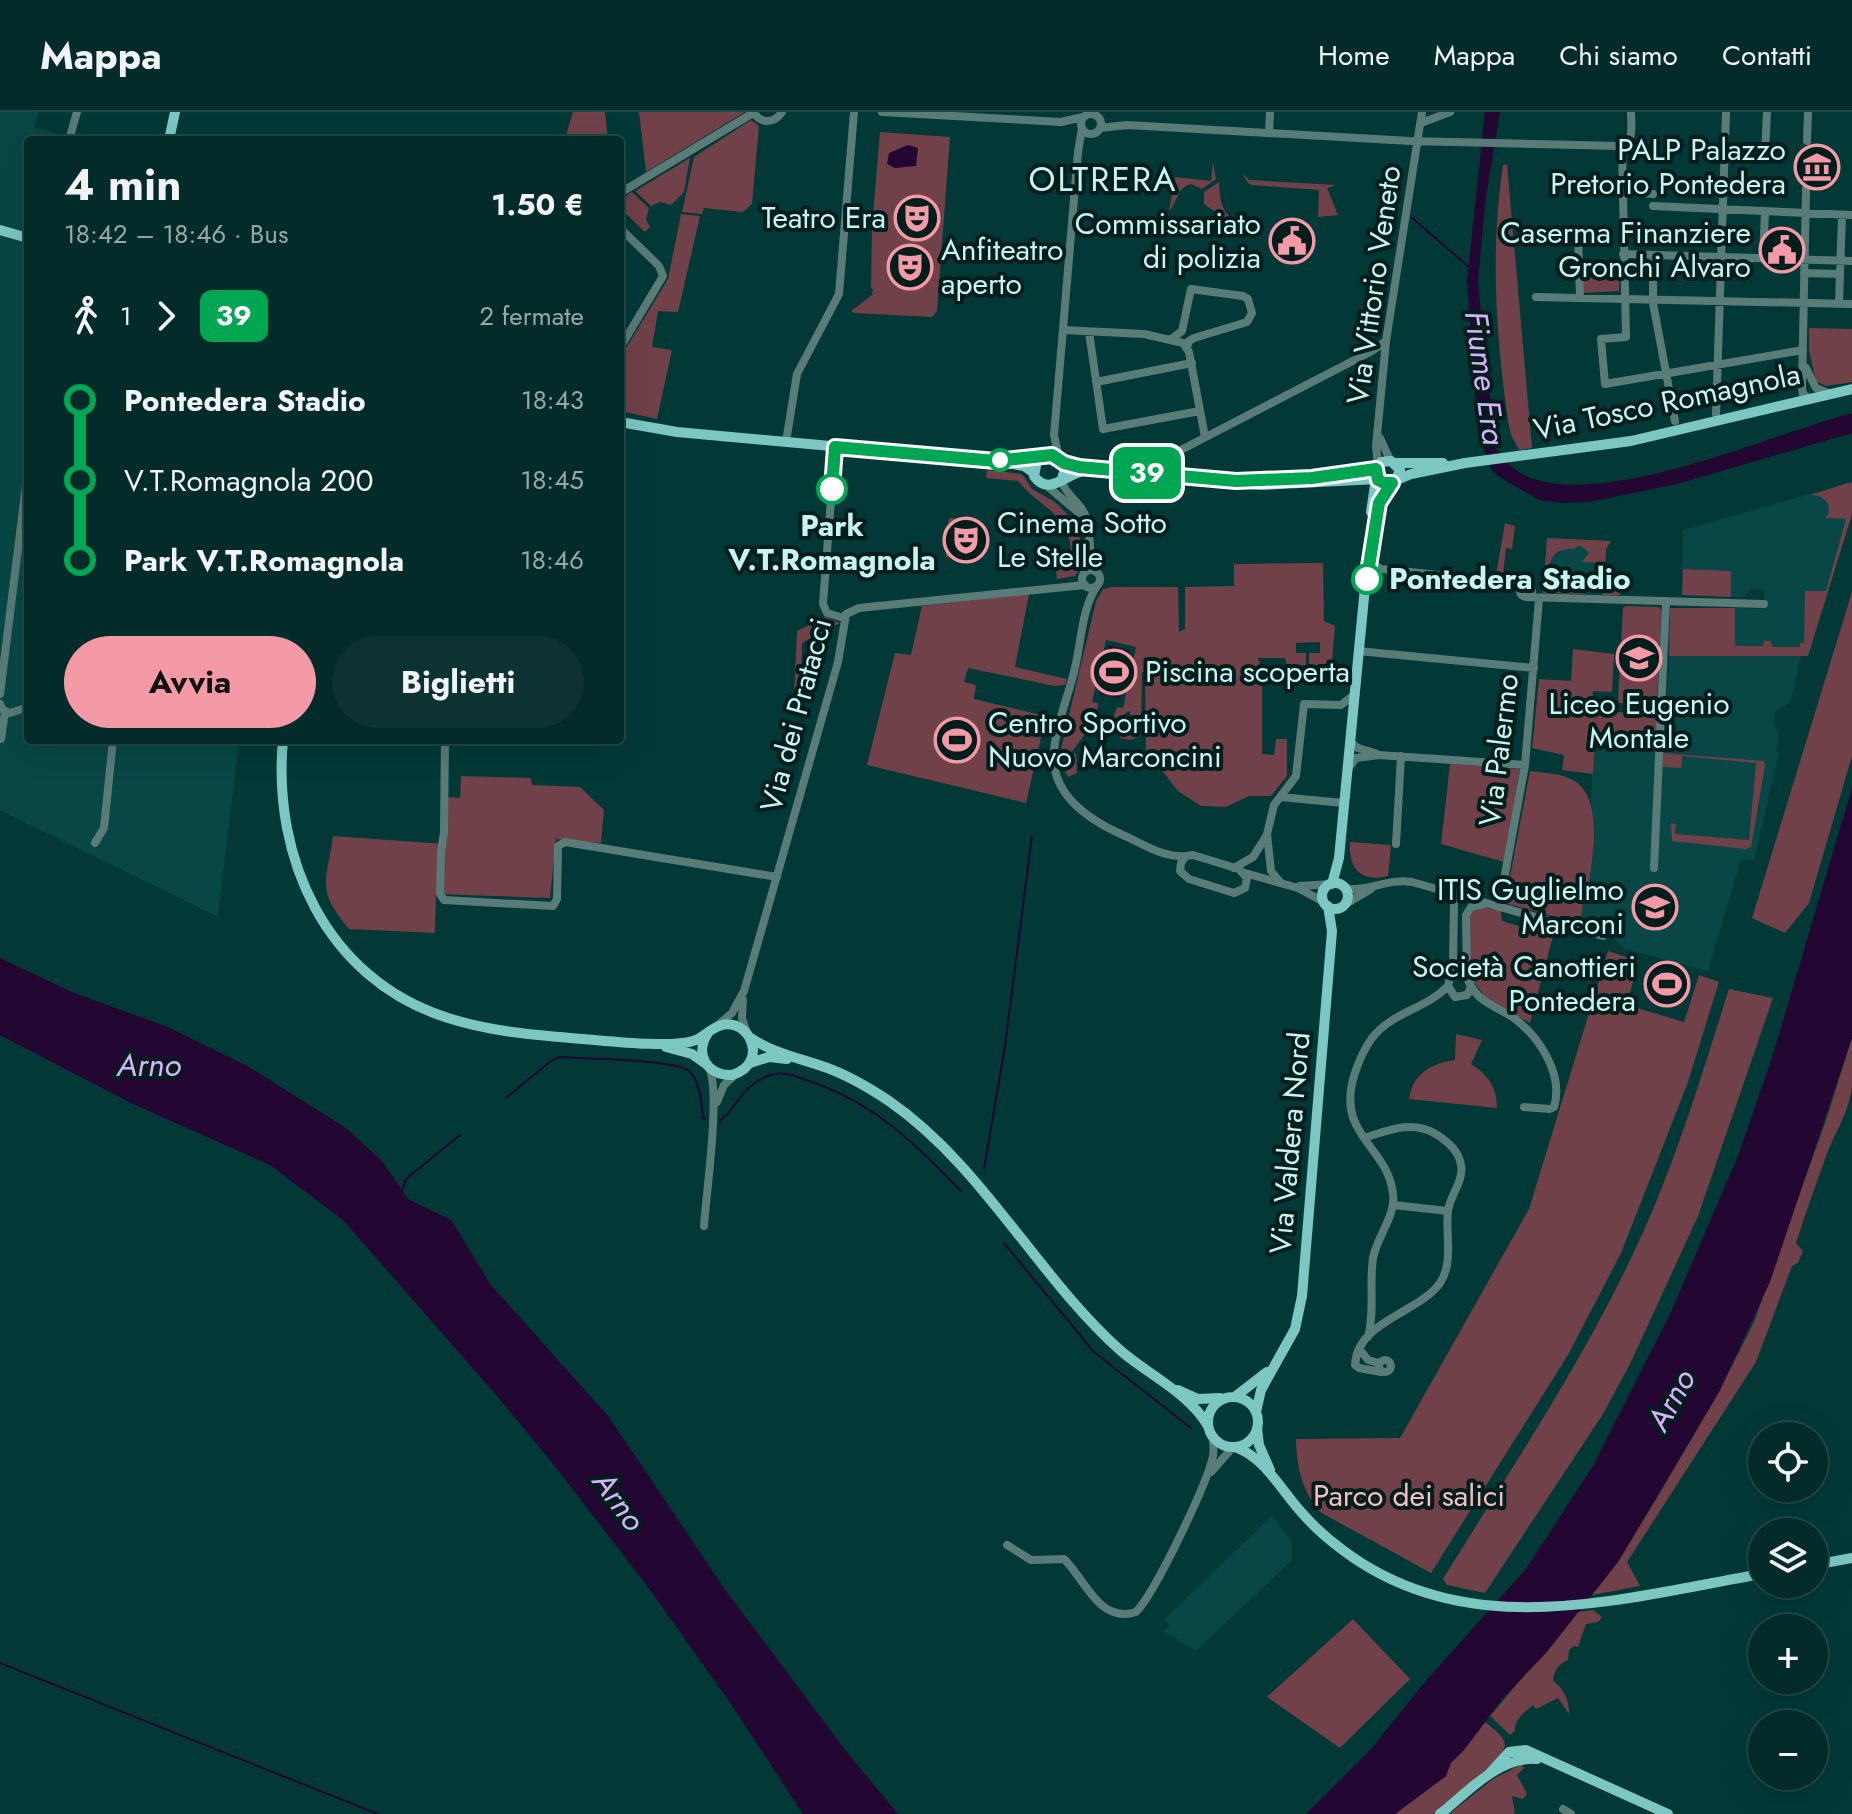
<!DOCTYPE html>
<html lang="it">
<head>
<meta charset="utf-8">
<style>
  body { margin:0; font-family:Jost,sans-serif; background:#0c3331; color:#f1f3f6; height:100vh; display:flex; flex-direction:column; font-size:30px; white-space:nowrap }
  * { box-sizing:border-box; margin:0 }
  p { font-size:26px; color:#96a7a8 }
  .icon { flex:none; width:44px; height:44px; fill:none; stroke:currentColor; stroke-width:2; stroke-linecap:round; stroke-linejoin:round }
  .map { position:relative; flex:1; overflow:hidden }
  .details { position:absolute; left:24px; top:24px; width:600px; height:608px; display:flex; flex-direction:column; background:#022b29; border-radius:8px; box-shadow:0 8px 32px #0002,0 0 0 2px #234746 }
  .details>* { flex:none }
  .badge { padding:0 16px; border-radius:12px; font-size:28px; line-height:52px }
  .fabs { position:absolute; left:1748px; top:1310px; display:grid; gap:16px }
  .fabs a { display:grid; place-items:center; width:80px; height:80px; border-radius:50%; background:#022b29; box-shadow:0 8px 32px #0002,0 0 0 2px #234746; font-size:40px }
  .map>.badge { position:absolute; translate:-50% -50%; box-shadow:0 0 0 4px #fff }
  .legs { display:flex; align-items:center; gap:12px; height:88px; padding:0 40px; font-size:26px }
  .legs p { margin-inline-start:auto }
  .headline { display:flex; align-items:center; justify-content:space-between; height:136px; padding:0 40px }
  h1 { font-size:44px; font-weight:700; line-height:60px }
  .button { display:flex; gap:16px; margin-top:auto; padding:16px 40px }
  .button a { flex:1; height:92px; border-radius:48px; background:#f49aa6; color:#111; font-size:32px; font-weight:700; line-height:92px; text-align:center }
  .button a+a { background:#0c3331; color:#f1f3f6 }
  ul { padding:0 40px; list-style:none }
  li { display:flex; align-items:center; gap:28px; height:80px; font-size:30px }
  li i { display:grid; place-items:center; width:12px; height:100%; margin:0 10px; background:currentColor }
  li i::after { content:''; width:20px; height:20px; margin:-10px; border:6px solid; border-radius:50%; background:#022b29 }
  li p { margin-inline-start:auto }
  li:first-child i { background:linear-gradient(#0000 50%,currentColor 0) }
  li:last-child i { background:linear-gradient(currentColor 50%,#0000 0) }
  header { display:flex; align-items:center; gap:48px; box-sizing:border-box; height:112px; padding:0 40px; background:#022b29; border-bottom:2px solid #234746 }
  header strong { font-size:38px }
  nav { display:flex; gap:44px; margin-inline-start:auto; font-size:28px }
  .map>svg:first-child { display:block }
</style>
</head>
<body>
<header>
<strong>Mappa</strong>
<nav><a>Home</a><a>Mappa</a><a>Chi siamo</a><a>Contatti</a></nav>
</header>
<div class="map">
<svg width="1852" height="1702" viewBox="0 0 1852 1702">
  <rect width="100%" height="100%" fill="#023937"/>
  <!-- built -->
  <path fill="#084745" d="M0 0H39L34 15 66 25 65 28H28V628H239L218 805 0 698Z
    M1852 370V402L1808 544H1801L1791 589 1774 601V611L1779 624 1776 640 1779 641 1754 748H1741L1708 859 1625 837 1614 827V821L1581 812 1583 787H1587L1593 722 1591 690 1594 628 1664 632 1669 544H1734L1735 496 1764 497V478L1751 477 1744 485 1682 483 1683 418Z
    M1547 426 1611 429 1606 437 1605 464H1616L1620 483 1543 481Z
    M1272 1404 1292 1430V1448L1196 1539 1164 1519 1170 1514 1165 1507Z"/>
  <!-- green -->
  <path fill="#704148" d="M573 0H605L608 28H575L566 23Z
    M639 0H745L646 60Z
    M751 8 759 14 752 92 743 100 704 96 702 102 682 100 694 45Z
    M880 20 950 25 938 184 937 199 932 205 854 201 851 199 872 183 873 178 871 175 872 115Z
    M690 46 684 80 671 93 660 90 651 94 635 79Z
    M1213 50 1216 67 1202 77 1191 72C1177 75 1178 90 1169 99L1175 65 1211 69Z
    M1507 52 1532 336 1519 338 1511 323 1508 309C1496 224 1490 138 1503 53Z
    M1242 61 1249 68 1336 73 1327 76 1338 103 1318 105 1319 78 1252 73 1248 71Z
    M1219 70C1220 88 1221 102 1239 111L1229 110 1204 92V80Z
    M632 80 649 96 646 107 650 115 645 120 620 96V88Z
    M681 102 700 104 678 200 658 199 652 235 672 238 657 307 620 299V246L668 167Z
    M1613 159H1620L1619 179 1583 181V165L1613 167Z
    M1809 216 1852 217V270L1826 274 1816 269 1809 239Z
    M987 358 1022 362 1032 377 1055 390 1077 412 1081 432V455L1075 464 1057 467 1055 449 1071 447C1073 402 1043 399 1018 369L986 366Z
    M1852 370V402L1808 544H1669L1670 496H1735V534H1763L1764 529H1771L1772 535H1800V531H1804L1805 479H1826L1846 407 1826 406C1834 392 1824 383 1810 383Z
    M949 406 981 409 978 448 946 445Z
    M1505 411 1515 414 1512 437 1506 436 1503 463H1496Z
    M1547 426 1611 429 1606 437 1605 464H1616L1620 483H1603L1604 451 1582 450 1589 441 1583 435 1578 434 1574 437C1551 435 1549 451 1546 470L1552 479 1583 480V482L1543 481Z
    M1323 451 1324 509 1335 514 1332 549 1327 548 1326 553 1309 554V541H1320V530L1296 531V541H1306V553H1287L1285 546H1258L1262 559V642L1274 643 1276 627H1287V664L1271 684H1249L1226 695 1201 694 1178 679 1161 657V647H1146L1145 560H1142L1141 624 1130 628 1120 626 1121 622 1129 623 1130 615 1135 614 1129 599 1115 608 1113 606 1117 595 1123 596 1136 535 1106 528 1092 590 1098 591 1097 602 1087 609 1085 622 1071 641 1076 642 1077 661 1068 665 1062 654 1061 637 1096 489 1103 477 1112 475H1178L1179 520 1185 517V475L1234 474V452Z
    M1683 457 1731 459V485L1682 483Z
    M1852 480V644L1809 791 1785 821 1752 806Z
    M1029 482 1015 555 1067 567 1065 573 1055 574 968 556 964 570 976 573 974 587 1046 604 1026 691 867 653 895 541 911 543 922 494Z
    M1626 494 1659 495 1661 498 1660 531 1655 534V539L1659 543 1657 590 1654 592 1619 591 1618 588 1623 496Z
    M825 505 840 511 802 531 801 587 794 586 797 519Z
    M1573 537 1614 542 1612 580 1593 579 1591 599 1658 602 1656 632 1595 629 1593 662 1562 658 1564 643 1532 636 1539 567 1571 569Z
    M1663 641 1764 649 1765 654 1751 735 1746 737 1672 729 1671 711 1676 712 1675 722 1749 728 1756 651 1682 644 1681 656 1663 655Z
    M1450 652 1520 657 1504 750 1441 732Z
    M1530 659C1544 661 1561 661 1573 668 1607 688 1590 755 1587 787L1583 788 1581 812 1505 791Z
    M461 664 531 666 532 673 580 675 604 698 601 731 556 727 550 786 436 782 435 821 349 817C316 777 326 772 333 724L444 732 448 685 460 686Z
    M1350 730 1391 733 1388 764C1361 771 1348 756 1350 730Z
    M1486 796 1501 799 1502 809 1553 824 1530 911 1486 886 1469 863 1470 800Z
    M1608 839 1638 849 1627 893 1684 910 1699 863 1719 870 1687 973 1621 1141 1568 1243 1431 1461 1320 1400C1301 1377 1297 1356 1296 1327L1400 1326 1529 1097Z
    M1729 877 1773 886 1698 1104 1631 1250 1603 1302 1485 1481 1447 1473 1443 1467C1508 1361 1578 1258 1631 1146 1673 1060 1700 968 1729 877Z
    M1456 922 1482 928 1471 952C1488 963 1497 975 1497 996L1409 987C1413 961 1432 951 1455 948Z
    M1852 926C1852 942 1852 959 1852 975 1849 999 1837 1017 1828 1039 1817 1069 1806 1100 1796 1131L1803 1139 1798 1151 1792 1154 1756 1250 1627 1450 1640 1474 1592 1483 1618 1450 1664 1374 1719 1280 1754 1210 1826 1008Z
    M1593 1498 1602 1505 1598 1510 1586 1512 1578 1535 1574 1534 1569 1538 1568 1548C1558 1552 1554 1559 1553 1569 1563 1575 1570 1590 1569 1602L1558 1586 1536 1597 1533 1593C1525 1600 1514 1608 1515 1619L1510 1623 1490 1604 1578 1500Z
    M1353 1507 1410 1567 1340 1636 1267 1585Z
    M1485 1610C1492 1616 1504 1623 1505 1633 1505 1645 1445 1698 1433 1702 1422 1702 1406 1702 1395 1702L1446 1664 1450 1651 1464 1638Z
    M1522 1652 1524 1656 1517 1663 1527 1682 1523 1687 1512 1684 1515 1702H1449L1493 1667Z"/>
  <!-- water -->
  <path fill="#230632" d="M1485 0H1500L1485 91 1478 171 1495 335C1505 349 1514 360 1531 366 1611 395 1769 323 1852 301V321L1677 372 1589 390 1563 391 1539 388 1498 364 1491 357 1478 321 1467 169Z
    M908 33 918 36 916 54 895 56 887 52 889 41Z
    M1109 534 1129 538 1119 586 1099 582Z
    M1852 676V926L1770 1170 1719 1280 1618 1450 1546 1541 1504 1585 1464 1638 1451 1651 1446 1664 1395 1702H1306L1370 1638 1424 1571 1526 1457 1593 1354 1671 1200 1738 1044 1772 946Z
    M0 846 74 881 168 915 251 956 346 1016 383 1050 408 1087 451 1108 491 1173 609 1305 724 1476 846 1639 898 1702H803L731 1592 648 1475 554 1353 497 1284 343 1108 270 1053 133 992 0 923Z"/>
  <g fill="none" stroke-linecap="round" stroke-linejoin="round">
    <!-- stream -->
    <path stroke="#230632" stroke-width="2" d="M1412 106 1469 155
      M507 985 551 949 560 945C583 947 675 947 689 959 700 968 702 994 703 1006L705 1007
      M720 1009C737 996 741 974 768 964 783 958 795 964 809 969 875 991 914 1031 961 1079
      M984 1057 1005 934 1032 724
      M402 1079 406 1067 460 1023
      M1004 1131 1094 1240 1191 1316
      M0 1551 378 1702"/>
    <!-- minor -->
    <path stroke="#597c79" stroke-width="8" d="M753 0C761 12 774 12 782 0
      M882 0 1061 10 1083 5
      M1081 12a10 10 0 1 1 20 0a10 10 0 1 1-20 0Z
      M1421 11 1450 0
      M1100 16 1127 13 1410 29 1619 34C1635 31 1631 14 1631 0
      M1269 21 1270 0
      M69 28 77 0
      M559 28H568
      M1807 29 1808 0
      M1622 34 1626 225 1601 227 1605 272 1803 238
      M1765 40 1767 0
      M1806 77 1802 276 1803 282 1809 286
      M1622 79 1653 82
      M620 81 753 1
      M1653 94 1852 103
      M620 116 659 154 663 164 620 236
      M1578 121 1580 185
      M1623 142 1852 149
      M1653 143V191L1675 309
      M1763 147 1765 100
      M1804 161 1839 162
      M1536 185 1852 192
      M1839 192 1842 103
      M1063 218 1144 222 1183 231 1189 240 1205 325
      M1089 220 1103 317 1200 299
      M1170 228 1182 219 1191 177 1243 184 1248 187 1252 201 1247 210 1194 226 1189 229 1187 236
      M1806 256 1816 276 1830 282
      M1096 270 1192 251
      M1716 302 1726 0
      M1380 326 1390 348
      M786 330 797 262 839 182 854 0
      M835 335 823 492 827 501 844 506
      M1059 346 1054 323 1078 40 1082 16
      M1168 347 1167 358 1177 363
      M1378 354 1376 334 1386 229 1422 0
      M1122 359 1177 340 1372 239 1386 229
      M1061 368C1065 383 1081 390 1086 405 1092 423 1087 443 1096 460
      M1047 374 1079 401
      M1371 451 1381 457 1527 472
      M1082 467a9 9 0 1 1 18 0a9 9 0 1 1-18 0Z
      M1520 479a6 6 0 1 1 12 0a6 6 0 1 1-12 0Z
      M1097 474C1082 495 1081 531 1075 556 1069 583 1056 611 1054 639 1050 682 1089 708 1123 723 1143 732 1163 746 1186 744
      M1526 485 1764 492
      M1358 539 1534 556
      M0 582 28 357
      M0 592 3 598 10 601 28 595
      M1 627 5 600
      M445 628 444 720 441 740 440 782 444 788 553 794 557 787 558 734 565 730 777 765
      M1350 630 1358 636 1375 641
      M1348 657 1356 646 1379 643 1525 653
      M1280 685 1344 691
      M95 731 104 716 113 628
      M1396 732 1401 644
      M1193 743 1239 757 1247 766 1245 776 1234 781 1189 767 1180 759 1181 751 1186 744Z
      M1234 756 1253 745 1267 723
      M1654 756 1666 489
      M1245 761 1298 776 1324 790
      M1281 771 1271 759 1267 722 1274 693 1296 664 1304 592 1341 593 1354 583
      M1300 774 1331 772
      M1345 777C1368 780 1388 766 1412 770L1603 824
      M1344 793 1371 777
      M1499 795 1525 653 1539 487
      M1451 866 1460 863 1467 866 1471 875 1467 883 1455 885 1448 874 1453 852 1454 790 1458 784
      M1467 866 1466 803 1471 795 1485 792
      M1470 871C1477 890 1499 896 1514 906 1539 925 1564 962 1554 995L1550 997 1524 995
      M743 888 742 906 747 921
      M719 912 732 901 744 879 838 550 846 502 859 496 1085 473
      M717 990 724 973 736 962
      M1364 1026C1387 1019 1411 1008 1434 1021 1446 1028 1459 1039 1461 1053 1464 1069 1450 1083 1448 1099 1445 1122 1454 1150 1440 1171 1419 1201 1357 1209 1355 1253L1359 1256 1381 1260
      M1393 1093 1448 1099
      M704 1114C706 1083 721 979 709 956
      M1368 1225C1375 1199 1369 1172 1373 1146 1377 1124 1396 1104 1393 1082 1388 1034 1336 1024 1354 964 1358 951 1364 937 1372 926 1392 900 1426 897 1448 874
      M1360 1238 1368 1248 1379 1251
      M1379 1254a6 6 0 1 1 12 0a6 6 0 1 1-12 0Z
      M1211 1360 1233 1335
      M1007 1433 1031 1448 1064 1447C1085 1467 1099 1512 1136 1500 1155 1481 1207 1372 1213 1344 1214 1338 1213 1332 1213 1326
      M1563 1697 1571 1702"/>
    <!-- major -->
    <path stroke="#7cc7c2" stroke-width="10" d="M169 28 175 0
      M0 118 28 126
      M620 310 677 320 996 349 1024 354 1034 361
      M1063 351 1109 359 1261 373 1378 367
      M1396 351H1443
      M1354 361 1376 357 1381 350 1391 349 1400 358 1395 370
      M1062 367 1065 357 1059 346 1047 343 1037 349 1034 364C1049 385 1065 362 1084 359
      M1397 368 1411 362 1465 351 1631 329 1852 277
      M1371 400 1375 373 1378 368
      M283 628C272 746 326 866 445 905 490 920 536 923 583 927 609 929 670 936 693 929 701 927 706 921 713 917 745 896 774 950 732 963 707 964 694 942 708 921
      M1322 784a13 13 0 1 1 26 0a13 13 0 1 1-26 0Z
      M1332 772 1339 746 1365 475 1379 391 1392 371
      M751 926C774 942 804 947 830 957 851 965 871 977 889 989 983 1054 1036 1163 1121 1239 1149 1263 1190 1282 1208 1314
      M666 935 692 942 706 952
      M750 951 769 945 787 947
      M1178 1278 1198 1287 1220 1286
      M1236 1284 1267 1260
      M1208 1310a25 25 0 1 1 50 0a25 25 0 1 1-50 0Z
      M1256 1300 1261 1278 1295 1217 1302 1184 1332 819 1328 794
      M1257 1316 1259 1333 1270 1358
      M1235 1335C1265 1345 1282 1380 1303 1402 1315 1416 1329 1428 1344 1439 1470 1533 1621 1486 1762 1462
      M1814 1453 1852 1446
      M1489 1662 1509 1640 1526 1638 1668 1702
      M1440 1702C1468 1680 1499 1644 1537 1647"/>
  </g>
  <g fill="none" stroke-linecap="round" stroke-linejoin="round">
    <!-- line-1 casing -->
    <g stroke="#fff" stroke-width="18">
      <path id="line-1" d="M832 377 835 335 996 349 1052 343 1064 351 1079 355 1236 369 1312 366 1376 357 1378 368 1384 371H1392L1379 391 1367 467"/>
    </g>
    <!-- line-1 -->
    <use href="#line-1" stroke="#00a651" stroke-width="12"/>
  </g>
  <!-- icons -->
  <defs>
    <g id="museum-ring" transform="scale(2.3)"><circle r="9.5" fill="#011d1c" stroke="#f49aa6" stroke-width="1.5"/><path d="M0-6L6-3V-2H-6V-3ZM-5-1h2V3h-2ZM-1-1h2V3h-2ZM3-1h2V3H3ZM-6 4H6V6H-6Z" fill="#f49aa6"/></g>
    <g id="theatre-ring" transform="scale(2.3)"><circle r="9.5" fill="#011d1c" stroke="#f49aa6" stroke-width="1.5"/><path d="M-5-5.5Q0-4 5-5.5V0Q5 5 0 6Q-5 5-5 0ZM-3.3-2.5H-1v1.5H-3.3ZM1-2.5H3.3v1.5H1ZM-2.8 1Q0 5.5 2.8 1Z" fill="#f49aa6"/></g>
    <g id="civic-ring" transform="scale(2.3)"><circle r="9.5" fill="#011d1c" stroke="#f49aa6" stroke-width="1.5"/><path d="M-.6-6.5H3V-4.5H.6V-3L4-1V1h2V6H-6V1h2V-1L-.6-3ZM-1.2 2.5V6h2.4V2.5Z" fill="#f49aa6"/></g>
    <g id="school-ring" transform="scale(2.3)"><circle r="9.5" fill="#011d1c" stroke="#f49aa6" stroke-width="1.5"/><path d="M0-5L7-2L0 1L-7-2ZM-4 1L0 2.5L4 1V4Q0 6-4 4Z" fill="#f49aa6"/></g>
    <g id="stadium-ring" transform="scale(2.3)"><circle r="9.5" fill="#011d1c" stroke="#f49aa6" stroke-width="1.5"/><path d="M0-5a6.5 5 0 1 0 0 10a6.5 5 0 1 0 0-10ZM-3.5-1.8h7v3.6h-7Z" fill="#f49aa6"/></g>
  </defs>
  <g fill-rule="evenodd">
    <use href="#museum-ring" x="1817" y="55"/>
    <use href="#theatre-ring" x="917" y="106"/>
    <use href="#civic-ring" x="1292" y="129"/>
    <use href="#civic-ring" x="1782" y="138"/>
    <use href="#theatre-ring" x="910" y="155"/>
    <use href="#theatre-ring" x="966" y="428"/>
    <use href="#school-ring" x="1639" y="546"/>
    <use href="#stadium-ring" x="1114" y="560"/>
    <use href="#stadium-ring" x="957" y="628"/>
    <use href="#school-ring" x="1655" y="795"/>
    <use href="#stadium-ring" x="1667" y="872"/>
  </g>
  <!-- markers -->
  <g fill="#fff" stroke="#00a651" stroke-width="4">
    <circle cx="1000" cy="348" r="10"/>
    <circle cx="832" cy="377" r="14"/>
    <circle cx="1367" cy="467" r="14"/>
  </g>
  <g text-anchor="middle" stroke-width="8" stroke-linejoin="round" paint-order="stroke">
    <!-- poi labels -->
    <g font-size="30" fill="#c9f3f0" stroke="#011d1c" text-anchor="end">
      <text x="1786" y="48">PALP Palazzo<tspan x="1786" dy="34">Pretorio Pontedera</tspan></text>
      <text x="886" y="116">Teatro Era</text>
      <text x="1261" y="122">Commissariato<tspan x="1261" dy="34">di polizia</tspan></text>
      <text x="1751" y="131">Caserma Finanziere<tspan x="1751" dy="34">Gronchi Alvaro</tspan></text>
      <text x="941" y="148" text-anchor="start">Anfiteatro<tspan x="941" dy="34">aperto</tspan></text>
      <text x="997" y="421" text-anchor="start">Cinema Sotto<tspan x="997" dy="34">Le Stelle</tspan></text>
      <text x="1145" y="570" text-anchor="start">Piscina scoperta</text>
      <text x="1639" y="602" text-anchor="middle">Liceo Eugenio<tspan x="1639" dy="34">Montale</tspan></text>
      <text x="988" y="621" text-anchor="start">Centro Sportivo<tspan x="988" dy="34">Nuovo Marconcini</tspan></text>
      <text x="1624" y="788">ITIS Guglielmo<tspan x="1624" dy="34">Marconi</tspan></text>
      <text x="1636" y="865">Società Canottieri<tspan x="1636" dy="34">Pontedera</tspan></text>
    </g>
    <!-- street labels -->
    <g font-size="30" fill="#c9f3f0" stroke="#011d1c">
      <text transform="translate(1374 173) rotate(-82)" y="10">Via Vittorio Veneto</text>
      <text transform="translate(1667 290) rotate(-12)" y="10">Via Tosco Romagnola</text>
      <text transform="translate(796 603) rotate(-75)" y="10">Via dei Pratacci</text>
      <text transform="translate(1499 638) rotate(-83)" y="10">Via Palermo</text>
      <text transform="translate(1290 1031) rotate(-85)" y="10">Via Valdera Nord</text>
    </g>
    <!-- stop labels -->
    <g font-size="30" font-weight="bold" fill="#c9f3f0" stroke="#011d1c">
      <text x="832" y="424">Park<tspan x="832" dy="34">V.T.Romagnola</tspan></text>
      <text x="1389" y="477" text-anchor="start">Pontedera Stadio</text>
    </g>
    <!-- park labels -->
    <g font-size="30" fill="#f8bdc3" stroke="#011d1c">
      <text x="1409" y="1394">Parco dei salici</text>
    </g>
    <!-- water labels -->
    <g font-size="32" font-style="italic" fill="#ddb0fc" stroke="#011d1c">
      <text transform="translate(1485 266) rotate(82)" y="11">Fiume Era</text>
      <text x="149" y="964">Arno</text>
      <text transform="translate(1671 1288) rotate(-61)" y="11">Arno</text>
      <text transform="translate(619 1389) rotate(54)" y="11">Arno</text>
    </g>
    <!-- quarter labels -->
    <g font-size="34" letter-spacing="2" fill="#c9f3f0" stroke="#011d1c">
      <text x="1103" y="79">OLTRERA</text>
    </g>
  </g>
</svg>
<div class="fabs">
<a><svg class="icon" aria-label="locate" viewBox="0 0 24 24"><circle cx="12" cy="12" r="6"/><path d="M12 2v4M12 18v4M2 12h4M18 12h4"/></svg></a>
<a><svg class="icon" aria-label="layers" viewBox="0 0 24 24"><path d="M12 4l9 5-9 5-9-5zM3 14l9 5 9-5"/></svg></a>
<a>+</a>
<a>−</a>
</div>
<b class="badge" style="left:1147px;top:361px;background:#00a651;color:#fff">39</b>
<section class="details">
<div class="headline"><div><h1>4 min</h1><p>18:42 – 18:46 · Bus</p></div><b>1.50 €</b></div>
<div class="legs"><svg class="icon" aria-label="walk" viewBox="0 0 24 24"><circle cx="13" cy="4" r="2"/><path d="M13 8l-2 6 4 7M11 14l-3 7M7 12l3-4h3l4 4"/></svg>1<svg class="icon" aria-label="forward" viewBox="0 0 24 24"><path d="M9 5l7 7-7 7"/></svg><b class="badge" style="background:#00a651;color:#fff">39</b><p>2 fermate</p></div>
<ul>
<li><i style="color:#00a651"></i><b>Pontedera Stadio</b><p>18:43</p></li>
<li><i style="color:#00a651"></i><span>V.T.Romagnola 200</span><p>18:45</p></li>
<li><i style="color:#00a651"></i><b>Park V.T.Romagnola</b><p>18:46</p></li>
</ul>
<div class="button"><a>Avvia</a><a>Biglietti</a></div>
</section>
</div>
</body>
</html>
